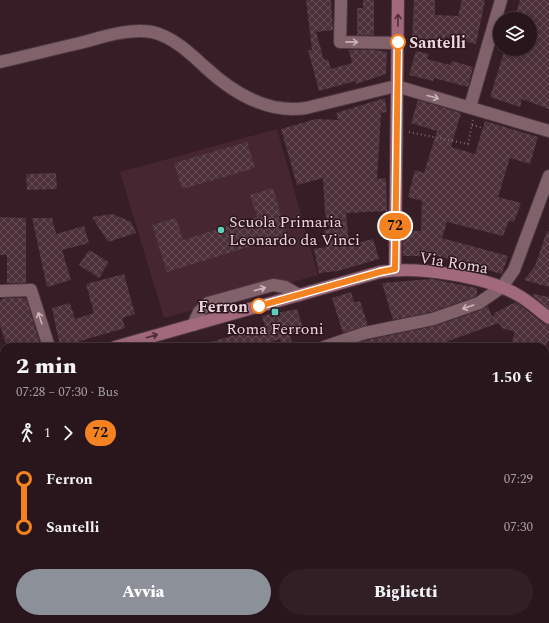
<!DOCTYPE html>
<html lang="it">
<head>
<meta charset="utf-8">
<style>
  body { margin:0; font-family:Spectral,serif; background:#311f25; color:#f1f3f6; height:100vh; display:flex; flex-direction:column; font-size:15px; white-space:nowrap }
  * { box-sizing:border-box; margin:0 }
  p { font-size:13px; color:#a59fa3 }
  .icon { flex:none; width:22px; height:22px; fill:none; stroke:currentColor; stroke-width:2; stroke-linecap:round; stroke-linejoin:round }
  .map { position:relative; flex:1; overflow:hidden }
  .drawer { position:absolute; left:0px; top:343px; width:549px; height:280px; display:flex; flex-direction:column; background:#29161c; border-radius:12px 12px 0 0; box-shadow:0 2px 10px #0003,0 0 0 1px #45353b }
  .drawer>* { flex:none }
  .badge { padding:0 8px; border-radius:13px; font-size:14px; line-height:26px }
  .controls { position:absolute; left:493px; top:12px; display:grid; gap:8px }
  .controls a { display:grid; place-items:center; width:44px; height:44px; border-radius:50%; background:#29161c; box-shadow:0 2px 10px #0003,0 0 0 1px #45353b; font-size:20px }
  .map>.badge { position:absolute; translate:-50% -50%; box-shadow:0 0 0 2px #fff }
  .legs { display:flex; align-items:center; gap:6px; height:44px; padding:0 16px; font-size:13px }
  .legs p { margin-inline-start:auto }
  .summary { display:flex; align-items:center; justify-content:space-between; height:68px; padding:0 16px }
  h1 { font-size:22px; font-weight:800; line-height:30px }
  .action { display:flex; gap:8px; margin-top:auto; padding:8px 16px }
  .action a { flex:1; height:46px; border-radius:24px; background:#8c9099; color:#fff; font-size:16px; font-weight:800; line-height:46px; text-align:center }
  .action a+a { background:#311f25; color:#f1f3f6 }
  ul { padding:0 16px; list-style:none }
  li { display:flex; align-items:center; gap:14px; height:48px; font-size:15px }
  li i { display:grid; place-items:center; width:6px; height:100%; margin:0 5px; background:currentColor }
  li i::after { content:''; width:10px; height:10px; margin:-5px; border:3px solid; border-radius:50%; background:#29161c }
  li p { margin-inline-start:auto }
  li:first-child i { background:linear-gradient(#0000 50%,currentColor 0) }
  li:last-child i { background:linear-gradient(currentColor 50%,#0000 0) }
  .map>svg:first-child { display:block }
</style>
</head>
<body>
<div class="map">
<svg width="549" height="623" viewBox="0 0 549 623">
  <defs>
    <pattern id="forest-firs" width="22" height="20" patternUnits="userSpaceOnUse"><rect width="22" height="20" fill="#72364b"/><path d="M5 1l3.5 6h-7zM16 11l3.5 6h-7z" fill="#865264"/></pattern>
    <pattern id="building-cross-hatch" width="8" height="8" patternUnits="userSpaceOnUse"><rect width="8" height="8" fill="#4d313a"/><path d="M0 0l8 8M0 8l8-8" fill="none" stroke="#674e56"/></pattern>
  </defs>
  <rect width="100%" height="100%" fill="#371d26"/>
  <!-- built -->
  <path fill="#462630" d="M277 129 318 275 164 318 120 172Z"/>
  <!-- forest -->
  <path fill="url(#forest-firs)" d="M545 391 549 394V480L545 478Z"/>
  <!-- building -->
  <path fill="url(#building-cross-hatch)" d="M306 0H331L333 30 316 32 324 60 328 59 331 69 352 63 349 50H374L387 52 386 74 356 84 355 81 319 91 308 50H312Z
    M363 0H374V35H357V8H363Z
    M414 0H435V15L458 16 462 0H485L476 44 445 37V40L412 39Z
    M520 0H549V109L522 99 520 107 490 97 505 49H530V19H514Z
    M416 51 429 54 427 59 450 65 452 61 473 67 468 87 434 78 433 81 409 75Z
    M385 98 387 112 381 113 377 179 386 178 387 211 346 213 349 245 373 239 379 259 338 271 319 273 314 249 326 247 324 231 329 229 325 212 323 178 297 185 281 129 316 119 338 120 336 113Z
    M418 100 461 113 451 147 475 154 485 121 538 137 530 164 510 158 498 197 521 203 514 222 509 221 503 236 447 222 442 238 508 256 502 274 438 256H403V231H421L422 201 408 197 415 170 424 173 437 131 411 123Z
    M247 142 255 168 182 189 174 163Z
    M56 173 57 189 27 190 26 174Z
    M273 188 287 235 167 272 152 225 176 218 183 240 257 217 250 195Z
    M113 214 131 222 136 233 108 242 92 217Z
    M0 217 26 218V283H7V255H0Z
    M32 218H52L56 234 84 226 89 243 62 250 71 280 47 287Z
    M547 231H549V287L524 280 535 266Z
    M89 250 109 262 99 278 79 265Z
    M124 274 135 314 122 318 125 328 60 347 52 308 70 303 75 319 94 313 86 284Z
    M432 279 477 288V296L431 312 393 320 382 283Z
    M351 292 354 302 360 301 368 325 343 333 332 298Z
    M533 294 549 297V309L532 295Z
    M5 298H26L41 347H7L0 325V300Z
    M516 302 544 324 549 325V339L546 347H510L515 332 502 328 499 323 448 341V347H419V342L397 347H348L367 340 435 326 481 310 488 306 492 317 496 312Z
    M297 309 304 331 290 335 293 347H282L280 339 256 347H204V344L265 326 262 316Z"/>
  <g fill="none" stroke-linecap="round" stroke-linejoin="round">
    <!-- street casing -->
    <g stroke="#4e3940" stroke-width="14">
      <path id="street" d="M341 0 340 42 397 43
        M0 62C27 56 53 49 80 43 103 37 128 28 152 32 172 36 191 54 205 67 232 92 268 114 306 108L396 86 549 131
        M470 107 501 0
        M0 291 31 290 49 347
        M193 325 199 312 208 303 273 285 285 287 299 295
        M324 347 365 333 433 319 479 303 502 287 514 270 549 176
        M545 545 549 546
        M0 603 4 604
        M545 617 549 619
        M106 619V623
        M120 619 135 623
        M454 623 455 619"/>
    </g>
    <!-- secondary casing -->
    <g stroke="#4e3940" stroke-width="14">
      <path id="secondary" d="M395 269 398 0
        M115 347 380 272C417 266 484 276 516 294 528 300 538 310 549 318
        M0 380 4 378"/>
    </g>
    <!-- path -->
    <path stroke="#826b72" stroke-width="2" stroke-dasharray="1 3" stroke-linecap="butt" d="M472 125 483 128
      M409 132 468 144 473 120"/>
    <!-- street -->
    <use href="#street" stroke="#81626b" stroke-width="12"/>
    <!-- secondary -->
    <use href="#secondary" stroke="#a2697c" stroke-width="12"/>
  </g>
  <!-- one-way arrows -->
  <defs><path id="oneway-shaft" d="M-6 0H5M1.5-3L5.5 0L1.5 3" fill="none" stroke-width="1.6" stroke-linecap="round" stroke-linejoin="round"/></defs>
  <g stroke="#502e39">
    <use href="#oneway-shaft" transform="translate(398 20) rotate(-89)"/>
    <use href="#oneway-shaft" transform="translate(152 336) rotate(-16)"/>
  </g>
  <g stroke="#cab4ba">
    <use href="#oneway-shaft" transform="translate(352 42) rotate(1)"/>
    <use href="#oneway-shaft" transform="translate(433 97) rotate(15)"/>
    <use href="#oneway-shaft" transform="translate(260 289) rotate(-16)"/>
    <use href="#oneway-shaft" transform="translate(468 307) rotate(161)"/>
    <use href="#oneway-shaft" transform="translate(40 318) rotate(-108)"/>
  </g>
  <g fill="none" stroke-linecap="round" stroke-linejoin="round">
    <!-- line-1 casing -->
    <g stroke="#fff" stroke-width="9">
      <path id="line-1" d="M259 306 380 272 395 269 398 42"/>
    </g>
    <!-- line-1 -->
    <use href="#line-1" stroke="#f58220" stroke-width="6"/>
  </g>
  <!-- markers -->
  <g fill="#fff" stroke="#f58220" stroke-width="2">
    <circle cx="398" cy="42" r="7"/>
    <circle cx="259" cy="306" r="7"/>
  </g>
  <g fill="#5dceb9" stroke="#2d141c" stroke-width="1.5">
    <circle cx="221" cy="230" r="4"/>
    <rect x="271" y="308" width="8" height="8" rx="2"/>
  </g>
  <g text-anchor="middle" stroke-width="3" stroke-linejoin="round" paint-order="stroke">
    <!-- stop labels -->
    <g font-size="16" font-weight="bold" fill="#e9d7dc" stroke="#2d141c" text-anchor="start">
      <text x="409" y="48">Santelli</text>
      <text x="248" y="312" text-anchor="end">Ferron</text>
    </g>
    <!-- poi labels -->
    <g font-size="16" fill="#e9d7dc" stroke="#2d141c" text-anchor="start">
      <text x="229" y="227">Scuola Primaria<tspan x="229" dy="18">Leonardo da Vinci</tspan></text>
      <text x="275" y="334" text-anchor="middle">Roma Ferroni</text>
    </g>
    <!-- street labels -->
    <g font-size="16" fill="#e9d7dc" stroke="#2d141c">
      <text transform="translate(454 262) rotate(9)" y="6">Via Roma</text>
    </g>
  </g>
</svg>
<div class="controls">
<a><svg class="icon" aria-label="layers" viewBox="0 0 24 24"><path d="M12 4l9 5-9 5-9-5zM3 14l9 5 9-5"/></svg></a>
</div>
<b class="badge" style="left:395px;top:226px;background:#f58220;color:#111">72</b>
<section class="drawer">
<div class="summary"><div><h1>2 min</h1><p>07:28 – 07:30 · Bus</p></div><b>1.50 €</b></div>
<div class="legs"><svg class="icon" aria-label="walk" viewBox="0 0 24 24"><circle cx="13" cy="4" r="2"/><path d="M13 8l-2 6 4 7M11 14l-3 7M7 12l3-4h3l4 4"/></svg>1<svg class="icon" aria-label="forward" viewBox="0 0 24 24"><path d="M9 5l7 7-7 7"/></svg><b class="badge" style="background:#f58220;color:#111">72</b></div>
<ul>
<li><i style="color:#f58220"></i><b>Ferron</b><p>07:29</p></li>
<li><i style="color:#f58220"></i><b>Santelli</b><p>07:30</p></li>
</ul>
<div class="action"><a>Avvia</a><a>Biglietti</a></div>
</section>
</div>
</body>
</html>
